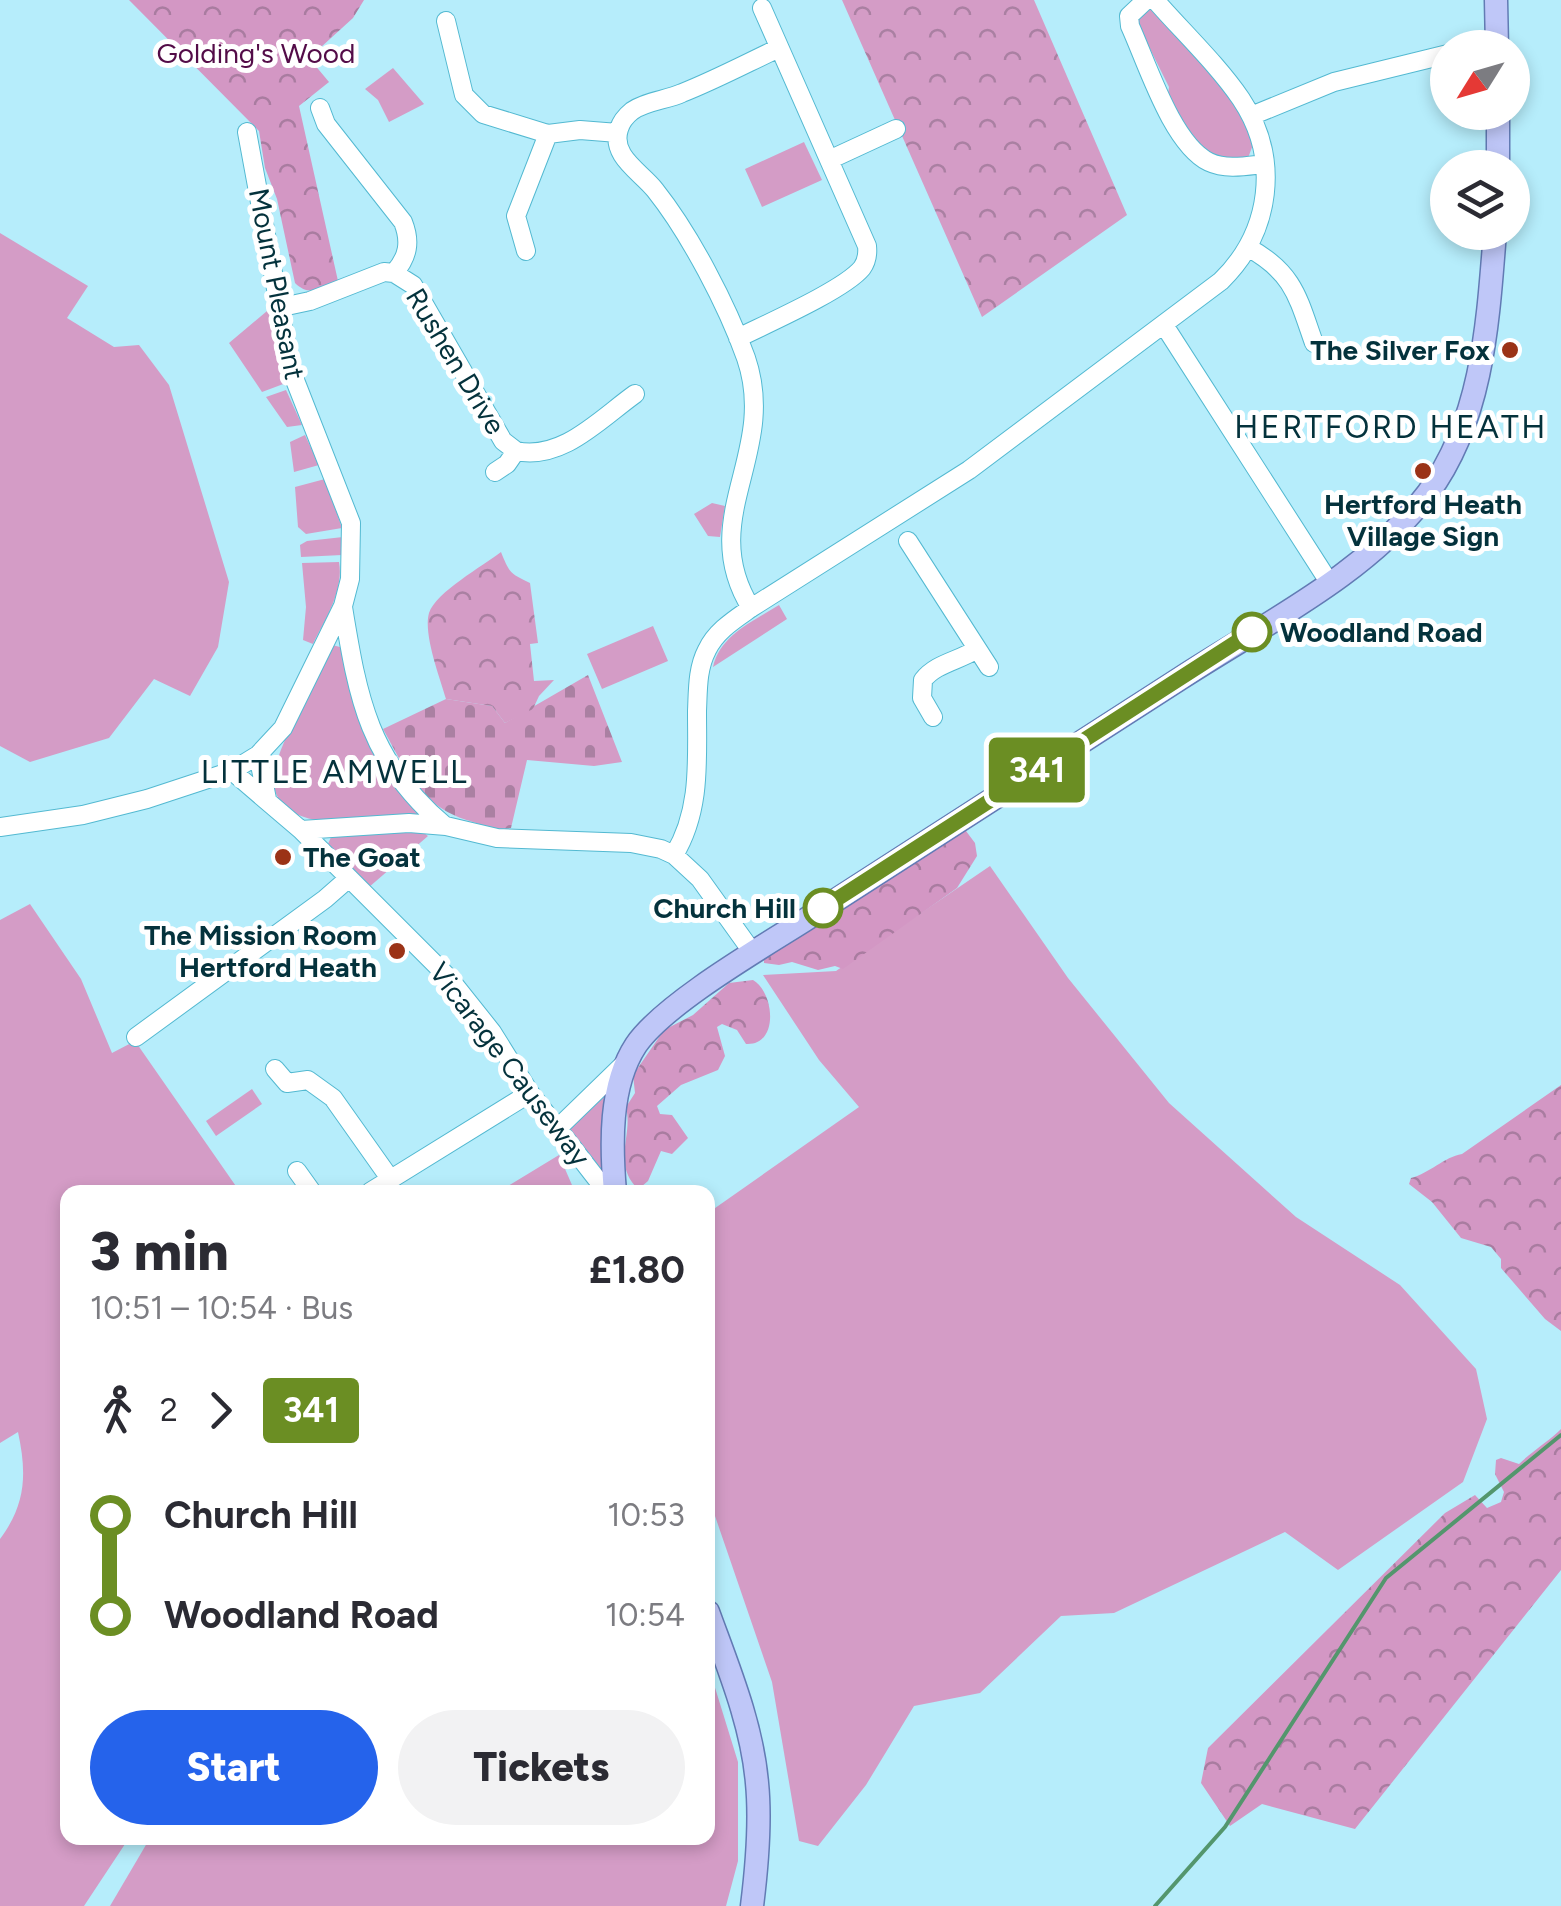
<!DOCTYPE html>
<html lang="en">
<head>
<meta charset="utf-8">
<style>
  body { margin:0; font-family:Figtree,sans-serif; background:#f2f2f3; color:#2b2b33; height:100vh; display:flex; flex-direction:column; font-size:38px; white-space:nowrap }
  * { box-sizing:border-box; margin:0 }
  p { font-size:32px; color:#7c7c81 }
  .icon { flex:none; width:55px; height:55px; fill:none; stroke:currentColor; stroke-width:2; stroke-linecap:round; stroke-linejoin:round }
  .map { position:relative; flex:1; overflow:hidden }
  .side { position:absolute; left:60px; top:1185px; width:655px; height:660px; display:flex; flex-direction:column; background:#fff; border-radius:20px; box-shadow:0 5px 15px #0003 }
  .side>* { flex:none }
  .badge { padding:0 20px; border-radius:8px; font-size:35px; line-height:65px }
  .needle { width:65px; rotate:233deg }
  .fabs { position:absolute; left:1430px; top:30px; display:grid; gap:20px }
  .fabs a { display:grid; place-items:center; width:100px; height:100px; border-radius:50%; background:#fff; box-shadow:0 5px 15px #0003; font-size:50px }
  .map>.badge { position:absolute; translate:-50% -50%; box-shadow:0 0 0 5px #fff }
  .legs { display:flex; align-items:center; gap:15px; height:110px; padding:0 30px; font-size:32px }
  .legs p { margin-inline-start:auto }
  .overview { display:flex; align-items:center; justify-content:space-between; height:170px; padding:0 30px }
  h1 { font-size:55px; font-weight:800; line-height:75px }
  .primary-button { display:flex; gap:20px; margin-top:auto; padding:20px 30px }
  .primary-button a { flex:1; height:115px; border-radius:60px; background:#2563eb; color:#fff; font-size:40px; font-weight:800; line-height:115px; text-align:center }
  .primary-button a+a { background:#f2f2f3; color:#2b2b33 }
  ul { padding:0 30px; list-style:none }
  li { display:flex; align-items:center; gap:35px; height:100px; font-size:38px }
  li i { display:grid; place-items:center; width:15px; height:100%; margin:0 12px; background:currentColor }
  li i::after { content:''; width:25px; height:25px; margin:-12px; border:8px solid; border-radius:50%; background:#fff }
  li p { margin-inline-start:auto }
  li:first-child i { background:linear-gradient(#0000 50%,currentColor 0) }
  li:last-child i { background:linear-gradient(currentColor 50%,#0000 0) }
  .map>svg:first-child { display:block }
</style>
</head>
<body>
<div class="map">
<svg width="1561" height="1906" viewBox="0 0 1561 1906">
  <defs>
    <pattern id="forest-crowns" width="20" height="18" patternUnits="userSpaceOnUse" patternTransform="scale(2.5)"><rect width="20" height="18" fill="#d397c4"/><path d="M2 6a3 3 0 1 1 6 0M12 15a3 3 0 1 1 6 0" fill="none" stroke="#a97ca0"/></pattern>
    <pattern id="cemetery-stones" width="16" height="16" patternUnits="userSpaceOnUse" patternTransform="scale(2.5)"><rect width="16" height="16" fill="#d49cc6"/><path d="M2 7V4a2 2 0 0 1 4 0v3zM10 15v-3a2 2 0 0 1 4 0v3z" fill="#aa80a2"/></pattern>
    <pattern id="park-crowns" width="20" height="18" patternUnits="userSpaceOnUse" patternTransform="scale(2.5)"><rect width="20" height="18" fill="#d49cc6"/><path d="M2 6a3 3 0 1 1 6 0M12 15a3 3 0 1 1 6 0" fill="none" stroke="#aa80a2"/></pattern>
  </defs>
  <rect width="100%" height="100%" fill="#b6edfb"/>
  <!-- green -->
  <path fill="#d49cc6" d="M1145 9 1155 10 1234 98 1254 142 1248 158 1235 163 1196 147 1168 94 1169 87 1134 17Z
    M393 68 424 104 389 122 378 100 365 89Z
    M804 142 822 180 762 207 745 169Z
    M0 233 88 286 67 318 114 347 139 345 169 385 229 582 218 647 190 696 154 679 109 738 30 762 0 746Z
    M273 306 286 383 262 392 229 343Z
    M286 390 302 425 287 427 266 397Z
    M305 435 319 465 294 472 290 442Z
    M325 479 342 528 306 534 298 527 295 487Z
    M712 503 725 506 720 537 708 536 694 514Z
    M343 537 342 555 301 557 300 545 307 541Z
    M339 562C344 590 326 618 313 644L303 640 306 607 302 563Z
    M779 605 787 619 713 667C720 635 754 621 779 605Z
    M653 626 668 661 602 689 587 654Z
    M332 645 340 647 346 656 421 818C389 819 352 826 321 821 244 809 280 750 301 707 310 686 319 664 332 645Z
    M421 831 428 836 368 888 327 846 332 835Z
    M990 866 1068 978 1169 1103 1296 1217 1400 1285 1476 1369 1487 1419 1463 1482 1338 1570 1285 1532 1114 1613 1061 1616 980 1693 914 1706 866 1785 818 1846 799 1841 772 1682 715 1516 708 1484V1213L859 1107 819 1060 763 975 836 971Z
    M30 904 81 979 112 1053 135 1041 240 1192H68V1838H129L84 1906H0V1539C26 1504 27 1474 18 1432L0 1443V920Z
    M252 1089 262 1104 216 1136 206 1121Z
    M606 1089 605 1174 601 1175 568 1129Z
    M559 1155 575 1192H498Z
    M708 1665 738 1762V1861L726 1906H110L150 1838H708Z"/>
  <!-- forest -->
  <path fill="url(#forest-crowns)" d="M129 0H364L353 18 309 58 329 82 299 106 338 281C322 289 309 297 295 283L277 199 265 168 259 131Z
    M955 830 966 831 975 843 977 856 957 888 843 969 835 966 818 970 792 962 779 965 764 963V955L774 946 923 858 931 847 939 848 948 834Z
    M753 980C775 993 779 1046 746 1044L737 1030 722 1024 717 1027 725 1056 718 1070 681 1085 657 1106 660 1114 672 1115 688 1138 672 1154 661 1151 648 1181 641 1187 635 1186C613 1160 633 1136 626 1107L635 1093 633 1075 664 1030 693 1015 729 983Z
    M1561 1085V1331L1545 1319 1501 1268V1259L1491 1247 1461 1238 1432 1202 1409 1184 1411 1178C1430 1173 1444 1157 1462 1154Z
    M1561 1429V1570L1355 1829 1262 1804 1230 1826 1201 1783 1208 1748 1445 1513 1475 1495 1487 1508 1501 1502 1504 1492 1495 1474 1496 1460 1501 1458 1519 1464C1531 1452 1553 1438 1561 1429Z"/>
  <!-- cemetery -->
  <path fill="url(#cemetery-stones)" d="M588 675 622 762 594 766 527 760 511 828C498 831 486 826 473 822 420 807 408 774 383 729L446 699 492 706 505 723Z"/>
  <!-- park -->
  <path fill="url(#park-crowns)" d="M842 0H1034L1127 215 982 317Z
    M501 552C510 574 510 573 530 583L538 643 530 644 534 681 554 680 539 696 533 709 505 723 492 706 446 699C440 678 423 634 429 613 436 592 483 566 501 552Z"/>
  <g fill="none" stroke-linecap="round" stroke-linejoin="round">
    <!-- stream -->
    <path stroke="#53966d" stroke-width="4" d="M1155 1906 1225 1827 1386 1578 1561 1435"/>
    <!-- minor casing -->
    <g stroke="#53b9d1" stroke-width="20">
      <path id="minor" d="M1146 0 1129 16 1130 26C1147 63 1172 144 1209 162 1226 170 1246 166 1264 164
        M446 21 464 95 483 114 548 134 580 130 618 133
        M1473 48 1497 44
        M320 108 326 124 403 222C411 242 408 257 394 273
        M1251 116 1334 82 1448 54
        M829 160 896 129
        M1249 248C1294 273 1298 298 1314 343
        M526 251 516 216 548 134
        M282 307 310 301 384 272 394 273 413 285 503 441 516 451
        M1164 325 1329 582
        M738 338C766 324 844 290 862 268 867 261 868 255 867 246L762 8
        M495 472 507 464 516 451C562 461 600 419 635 394
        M908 541 989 667
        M343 607C358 699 369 762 445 826
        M751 608C695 518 779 454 746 358 727 305 690 234 655 190 641 172 610 156 619 129 621 122 627 115 632 111 646 101 667 100 682 93 715 80 747 63 779 48
        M933 717 922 698 923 680C936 663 959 661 977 649
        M258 755 267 799
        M232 771 301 830 449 978 492 1032 530 1093 596 1178 613 1192
        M0 827 83 815 147 799 232 771 258 755 283 728 343 606 350 579 351 523 291 370 247 132
        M301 830 409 823 446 826 497 838 631 843 661 849 674 855 700 879 753 953
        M674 855C701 811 697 761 697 711 698 691 697 669 707 650 716 631 734 620 751 608L969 470 1221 281C1271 232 1281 159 1241 99 1217 64 1183 32 1155 0
        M136 1037 325 899 349 878
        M275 1069 287 1083 308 1080 333 1098 391 1180
        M559 1127 626 1062
        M297 1171 312 1192
        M370 1192 530 1093"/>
    </g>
    <!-- major casing -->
    <g stroke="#627bb4" stroke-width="25">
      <path id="major" d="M1496 0 1497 48
        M1498 112V168
        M615 1192C611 1146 609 1086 636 1045 664 1004 761 948 805 920 930 839 1056 759 1181 678 1264 624 1367 574 1428 493 1483 419 1488 321 1495 232
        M708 1612C728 1667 752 1724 757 1783 761 1823 757 1866 752 1906"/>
    </g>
    <!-- minor -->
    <use href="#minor" stroke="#fff" stroke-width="18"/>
    <!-- major -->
    <use href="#major" stroke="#bfc7f8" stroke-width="22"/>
  </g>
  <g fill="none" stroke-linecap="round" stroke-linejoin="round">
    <!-- line-1 casing -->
    <g stroke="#fff" stroke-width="22">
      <path id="line-1" d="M823 908 1252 632"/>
    </g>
    <!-- line-1 -->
    <use href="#line-1" stroke="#6b8e23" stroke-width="15"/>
  </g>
  <!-- markers -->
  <g fill="#9b3317" stroke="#fff" stroke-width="4">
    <circle cx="1510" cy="350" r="10"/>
    <circle cx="1423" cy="471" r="10"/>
    <circle cx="283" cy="857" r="10"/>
    <circle cx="397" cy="951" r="10"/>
  </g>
  <g fill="#fff" stroke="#6b8e23" stroke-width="5">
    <circle cx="1252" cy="632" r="18"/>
    <circle cx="823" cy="908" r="18"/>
  </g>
  <g text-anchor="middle" stroke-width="10" stroke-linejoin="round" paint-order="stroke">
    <!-- park labels -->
    <g font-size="28" fill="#530c48" stroke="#fff">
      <text x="256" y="63">Golding's Wood</text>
    </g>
    <!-- street labels -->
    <g font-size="28" fill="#04323c" stroke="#fff">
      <text transform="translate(277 284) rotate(79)" y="10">Mount Pleasant</text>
      <text transform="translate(456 361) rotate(59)" y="10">Rushen Drive</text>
      <text transform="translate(510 1064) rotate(53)" y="10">Vicarage Causeway</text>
    </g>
    <!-- poi labels -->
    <g font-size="28" font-weight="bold" fill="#04323c" stroke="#fff" text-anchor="end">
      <text x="1490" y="360">The Silver Fox</text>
      <text x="1423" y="514" text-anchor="middle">Hertford Heath<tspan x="1423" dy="32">Village Sign</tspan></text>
      <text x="303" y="867" text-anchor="start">The Goat</text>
      <text x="377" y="945">The Mission Room<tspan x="377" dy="32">Hertford Heath</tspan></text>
    </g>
    <!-- stop labels -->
    <g font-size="28" font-weight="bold" fill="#04323c" stroke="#fff" text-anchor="start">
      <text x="1280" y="642">Woodland Road</text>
      <text x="796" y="918" text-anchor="end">Church Hill</text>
    </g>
    <!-- quarter labels -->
    <g font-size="32" letter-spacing="2.5" fill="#04323c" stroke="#fff">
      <text x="1391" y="438">HERTFORD HEATH</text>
      <text x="335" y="783">LITTLE AMWELL</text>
    </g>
  </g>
</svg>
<div class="fabs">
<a><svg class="needle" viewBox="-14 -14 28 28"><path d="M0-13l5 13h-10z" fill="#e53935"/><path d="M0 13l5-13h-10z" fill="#7c7c81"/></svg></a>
<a><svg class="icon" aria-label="layers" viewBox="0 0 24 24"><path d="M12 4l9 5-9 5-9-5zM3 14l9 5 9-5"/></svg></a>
</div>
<b class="badge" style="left:1037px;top:770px;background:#6b8e23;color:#fff">341</b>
<section class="side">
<div class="overview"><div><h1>3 min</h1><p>10:51 – 10:54 · Bus</p></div><b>£1.80</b></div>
<div class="legs"><svg class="icon" aria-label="walk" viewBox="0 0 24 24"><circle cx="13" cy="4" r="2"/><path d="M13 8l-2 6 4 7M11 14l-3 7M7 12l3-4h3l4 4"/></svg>2<svg class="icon" aria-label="forward" viewBox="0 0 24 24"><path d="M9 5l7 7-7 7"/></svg><b class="badge" style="background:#6b8e23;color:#fff">341</b></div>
<ul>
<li><i style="color:#6b8e23"></i><b>Church Hill</b><p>10:53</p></li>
<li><i style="color:#6b8e23"></i><b>Woodland Road</b><p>10:54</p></li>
</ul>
<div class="primary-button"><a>Start</a><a>Tickets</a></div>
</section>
</div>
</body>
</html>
